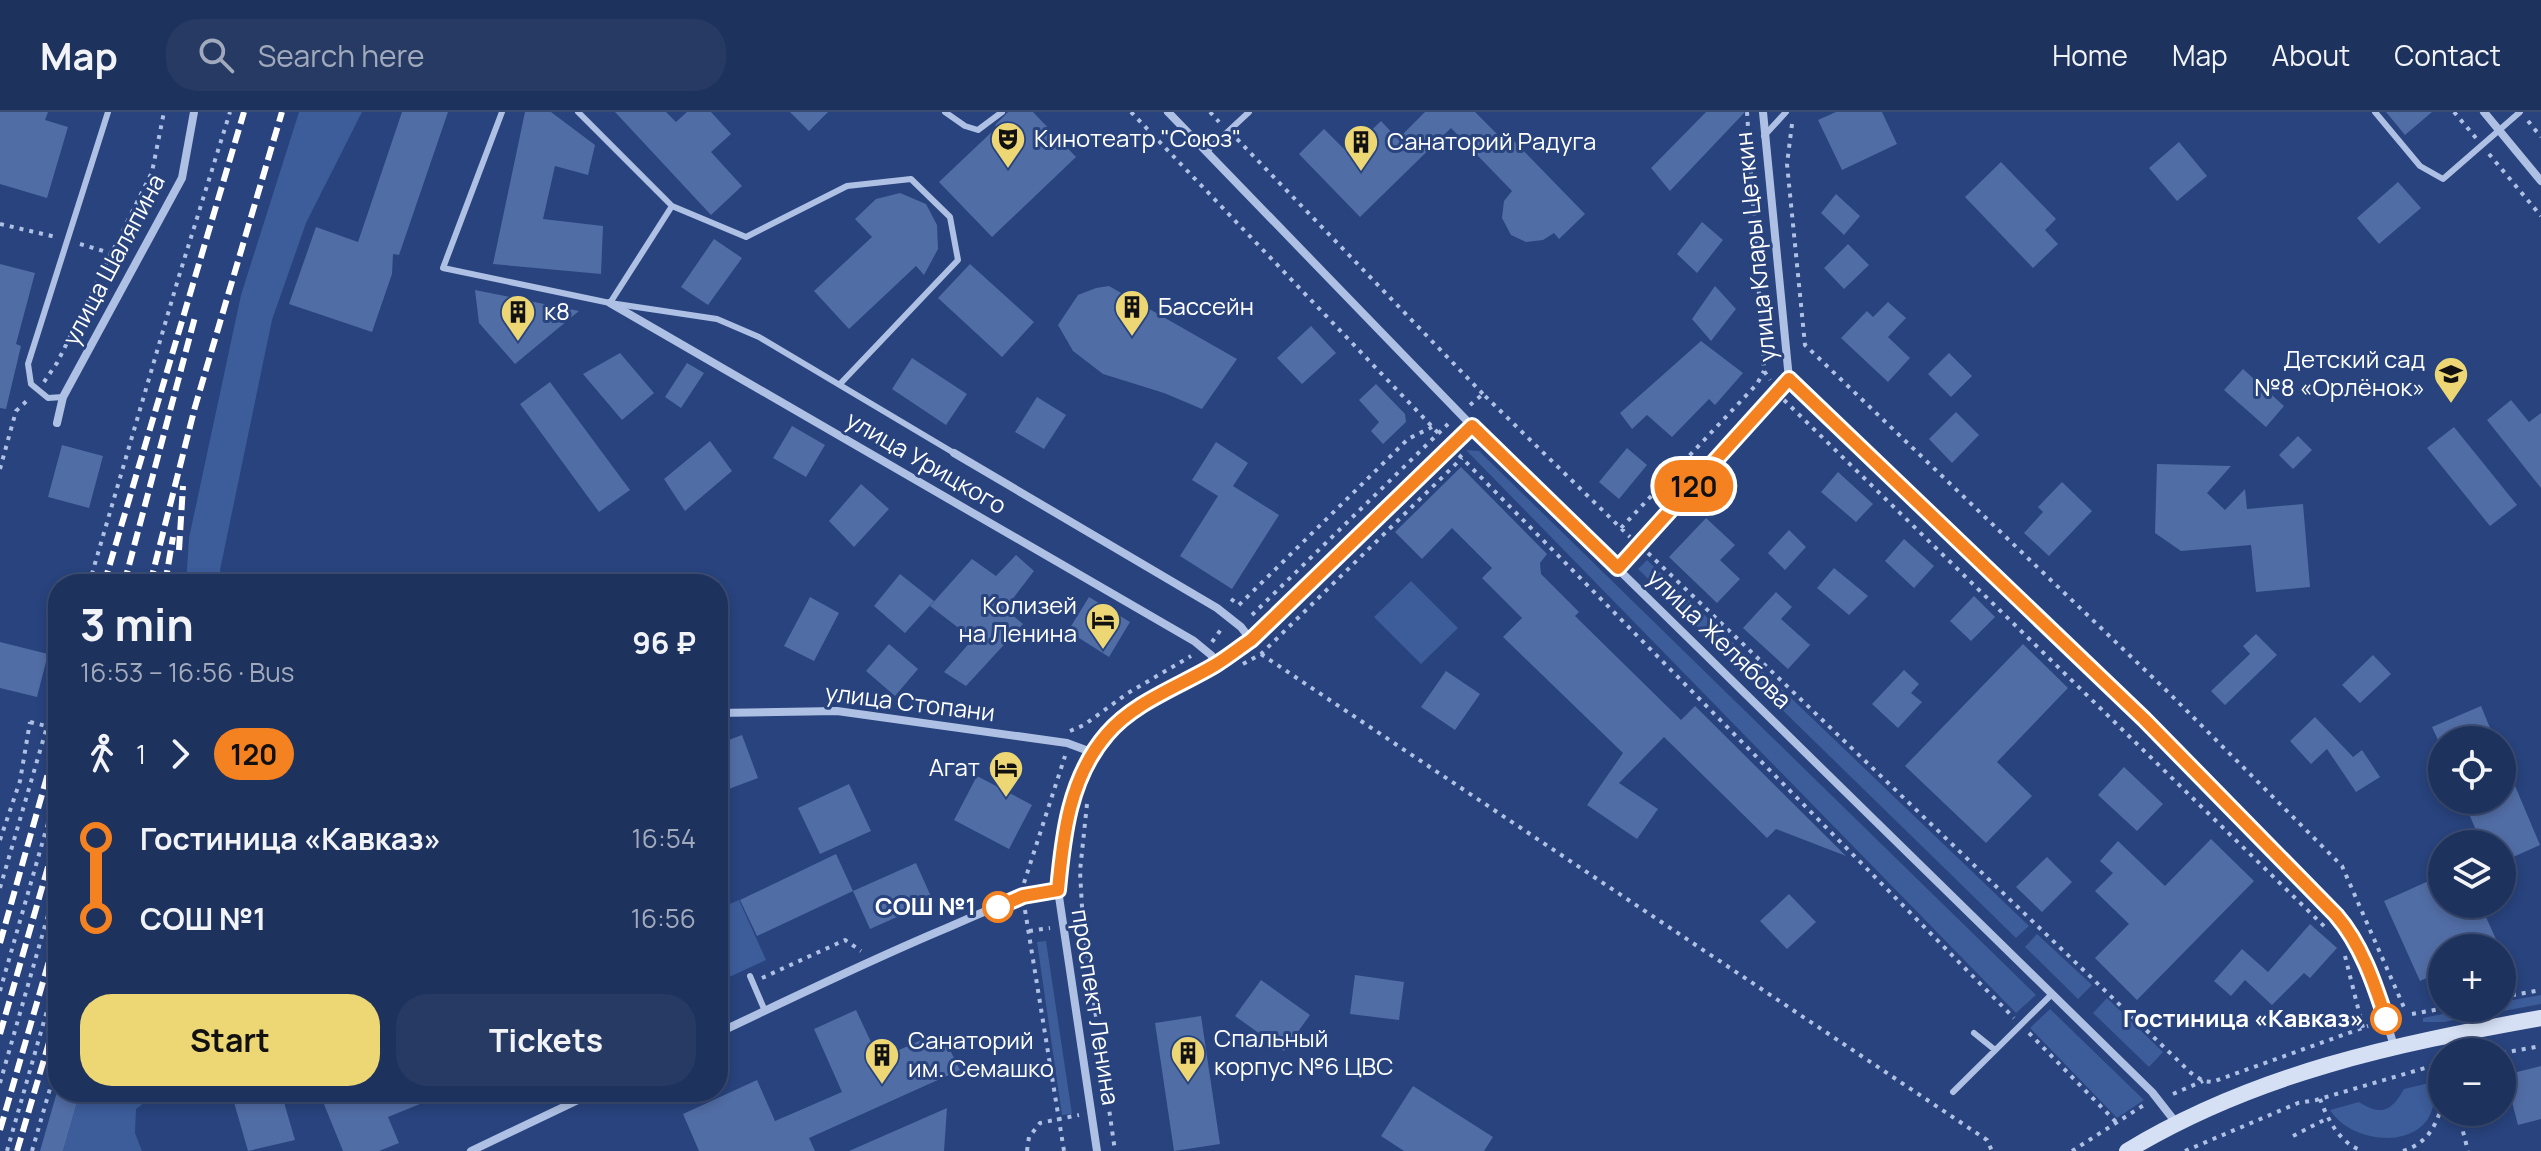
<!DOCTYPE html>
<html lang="en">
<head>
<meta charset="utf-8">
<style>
  body { margin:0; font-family:Manrope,sans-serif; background:#263a64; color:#f1f3f6; height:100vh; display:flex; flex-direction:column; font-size:30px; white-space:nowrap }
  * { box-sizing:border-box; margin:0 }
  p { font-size:26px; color:#a1aabc }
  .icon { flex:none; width:44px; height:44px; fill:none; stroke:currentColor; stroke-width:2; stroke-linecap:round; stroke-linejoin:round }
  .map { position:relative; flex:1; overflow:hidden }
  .details { position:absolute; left:48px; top:462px; width:680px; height:528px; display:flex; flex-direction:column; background:#1e325e; border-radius:32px; box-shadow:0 4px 12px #0003,0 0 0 2px #3c4d73 }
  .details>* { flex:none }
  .badge { padding:0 16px; border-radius:26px; font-size:28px; line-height:52px }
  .buttons { position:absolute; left:2428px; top:614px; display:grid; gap:16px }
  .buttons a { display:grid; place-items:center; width:88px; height:88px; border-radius:50%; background:#1e325e; box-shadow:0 4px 12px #0003,0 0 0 2px #3c4d73; font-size:40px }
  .map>.badge { position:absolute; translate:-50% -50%; box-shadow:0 0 0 4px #fff }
  .legs { display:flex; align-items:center; gap:12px; height:88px; padding:0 32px; font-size:26px }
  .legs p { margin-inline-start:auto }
  .overview { display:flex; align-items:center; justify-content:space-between; height:136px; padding:0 32px }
  h1 { font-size:44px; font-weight:700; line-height:60px }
  .button { display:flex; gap:16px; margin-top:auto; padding:16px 32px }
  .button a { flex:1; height:92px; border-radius:32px; background:#ecd774; color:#111; font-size:32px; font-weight:700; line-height:92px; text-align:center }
  .button a+a { background:#263a64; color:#f1f3f6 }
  ul { padding:0 32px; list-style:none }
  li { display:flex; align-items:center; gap:28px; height:80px; font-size:30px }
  li i { display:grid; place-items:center; width:12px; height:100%; margin:0 10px; background:currentColor }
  li i::after { content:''; width:20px; height:20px; margin:-10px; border:6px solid; border-radius:50%; background:#1e325e }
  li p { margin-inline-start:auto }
  li:first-child i { background:linear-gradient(#0000 50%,currentColor 0) }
  li:last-child i { background:linear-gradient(currentColor 50%,#0000 0) }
  header { display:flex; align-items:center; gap:48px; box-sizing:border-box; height:112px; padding:0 40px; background:#1e325e; border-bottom:2px solid #3c4d73 }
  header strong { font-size:38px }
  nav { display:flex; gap:44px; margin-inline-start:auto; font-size:28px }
  .search { width:560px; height:72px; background:#263a64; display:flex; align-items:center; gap:20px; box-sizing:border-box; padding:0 28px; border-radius:32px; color:#a1aabc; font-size:30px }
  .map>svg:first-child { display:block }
</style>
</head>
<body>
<header>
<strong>Map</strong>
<div class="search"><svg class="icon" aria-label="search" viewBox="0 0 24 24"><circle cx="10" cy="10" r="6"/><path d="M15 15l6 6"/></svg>Search here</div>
<nav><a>Home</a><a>Map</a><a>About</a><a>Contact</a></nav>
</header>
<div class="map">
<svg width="2541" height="1039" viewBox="0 0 2541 1039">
  <rect width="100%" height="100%" fill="#28437d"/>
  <!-- green -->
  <path fill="#3c5c9a" d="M299 0H362L306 111 272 208 220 458 223 472H186L189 426 241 183Z
    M1466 338 1479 339 2036 883 2016 901Z
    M1647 448 2029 814 2016 826 1638 457Z
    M1411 469 1458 516 1421 552 1374 505Z
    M739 788 766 848 727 866 718 846V797Z
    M2037 822 2092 873 2078 887 2025 835Z
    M1046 829 1072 1002 1062 1003 1037 830Z
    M2541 883V892L2444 910H2423V906L2472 896H2502V890Z
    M2107 886 2163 940 2149 955 2093 901Z
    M2050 897 2144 988 2117 1006 2030 916Z
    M2433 970C2446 1039 2356 1039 2330 998L2359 990C2381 1004 2391 1000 2404 977Z
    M80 980H186L148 988 136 997 135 1021 142 1039H63Z"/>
  <!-- building -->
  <path fill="#516da5" d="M0 0H48L45 8 68 15 47 86 0 72Z
    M402 0H448L399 143 393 142 392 162 372 220 289 192 316 115 358 130Z
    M525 0H551L595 33 588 63 555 54 543 107 603 114 601 162 493 152Z
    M615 0H666L676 10 687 0H711L731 22 711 40 742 74 711 103Z
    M790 0H828L809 19Z
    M1008 0H1033L1076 45 992 125 939 70 997 15 995 13Z
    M1425 0H1475L1507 32 1512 27 1585 102 1559 127 1554 121 1543 128 1526 130 1511 123 1502 106 1504 89 1512 79 1451 16 1360 105 1299 42 1324 17 1348 41 1381 9 1398 27Z
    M1706 0H1745L1670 79 1651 56Z
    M1836 0H1882L1897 32 1842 58 1818 8Z
    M2386 0H2432L2405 23Z
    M2179 30 2207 64 2177 89 2149 56Z
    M2001 50 2056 107 2045 118 2058 132 2033 156 1965 85Z
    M2398 70 2421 96 2379 132 2357 106Z
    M900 81 926 92 937 113 938 137 924 163 916 154 849 217 814 179 872 125 855 107 876 87Z
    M1836 82 1860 104 1844 123 1821 101Z
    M1702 110 1723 128 1697 161 1677 142Z
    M714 127 742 146 708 193 681 175Z
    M1848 132 1869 153 1844 177 1824 156Z
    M0 152 35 161 16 232 21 234 6 297 0 296Z
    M970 152 1034 210 1002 245 938 186Z
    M1109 174 1237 247 1202 297 1164 281 1103 262 1073 239 1058 213 1078 183 1096 176Z
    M1715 174 1736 197 1711 229 1692 207Z
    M475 178 579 199 515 252 479 211Z
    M1888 190 1906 206 1888 225 1910 246 1888 270 1841 226 1867 199 1873 205Z
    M1311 214 1336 241 1302 272 1277 246Z
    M1701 229 1743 261 1715 293 1709 287 1672 325 1647 303 1632 317 1620 301Z
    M620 241 654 281 622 308 583 262Z
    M1949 241 1972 264 1951 285 1928 262Z
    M912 246 967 282 946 313 892 277Z
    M687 251 704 261 681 296 665 285Z
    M2243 257 2284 294 2266 315 2224 278Z
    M550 270 630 378 599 400 520 292Z
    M1376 272 1405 302 1406 310 1383 332 1371 319 1379 310 1359 288Z
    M1037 285 1066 303 1044 337 1015 320Z
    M2511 288 2529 310 2541 301V376L2487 308Z
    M1956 300 1979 323 1952 351 1929 327Z
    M792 314 825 333 806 365 773 346Z
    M2454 315 2517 393 2490 414 2427 336Z
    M2298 324 2312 338 2293 357 2279 343Z
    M710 329 732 359 685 399 664 367Z
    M1216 330 1248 351 1233 374 1279 403 1232 477 1180 444 1218 384 1192 368Z
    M62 333 103 344 89 396 48 385Z
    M1627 336 1647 353 1619 387 1599 370Z
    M2157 352 2231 354 2207 381 2225 398 2245 377 2247 397 2303 392 2310 475 2256 480 2251 433 2181 439 2155 421Z
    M1461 355 1547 442 1540 451 1541 462 1579 500 1575 504 1681 608 1695 594 1846 744 1776 717 1767 726 1664 625 1619 671 1658 697 1637 727 1587 693 1623 641 1503 525 1522 506 1482 466 1492 456 1452 416 1422 447 1395 420Z
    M1838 360 1873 392 1856 410 1821 380Z
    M2062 370 2092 399 2049 444 2024 421 2043 400 2038 395Z
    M861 372 889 397 854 435 829 409Z
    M1706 406 1735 433 1720 448 1740 467 1717 491 1669 445Z
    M1789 418 1806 435 1785 458 1768 441Z
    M1904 427 1934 454 1914 476 1885 449Z
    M1016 443 1034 459 1005 497 1023 512 966 574 944 560 973 527 930 494 972 447 996 464Z
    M1834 456 1868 484 1849 503 1817 476Z
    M900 462 934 489 905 521 874 494Z
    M1776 480 1792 495 1781 507 1810 533 1788 557 1743 516Z
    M1974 484 1995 505 1971 529 1950 509Z
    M810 485 839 501 814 549 784 534Z
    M1089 485 1130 510 1109 545 1068 519Z
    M2256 522 2277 543 2225 593 2211 579 2250 542 2243 534Z
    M0 530 48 542 37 585 0 576Z
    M889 532 918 557 895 584 866 559Z
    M2023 532 2068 576 1997 650 2032 684 1986 731 1905 654Z
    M2373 543 2391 562 2360 591 2342 573Z
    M1904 558 1919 572 1911 581 1922 590 1898 616 1872 592Z
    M1446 559 1480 582 1455 618 1421 595Z
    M2481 594 2495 628H2438L2432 615Z
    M2315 605 2353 645 2362 638 2380 665 2356 680 2327 637 2311 652 2290 629Z
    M742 623 758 666 718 681V632Z
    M2502 643 2540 733 2502 750V732H2482L2463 688H2502Z
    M2124 655 2163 692 2137 719 2098 683Z
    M977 664 1032 693 1009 737 954 708Z
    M849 672 871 719 820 742 798 696Z
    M2211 727 2254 769 2137 888 2095 846 2129 812 2095 779 2113 761 2100 749 2118 729 2165 774Z
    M836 742 853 779 757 824 740 788Z
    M2047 745 2072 770 2042 800 2016 775Z
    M916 751 933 789 870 817 853 779Z
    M2442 763V792H2480L2500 836H2442V859L2420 869 2384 789Z
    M1789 782 1816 810 1787 837 1760 809Z
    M2310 812 2337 836 2310 866 2304 861 2272 893 2245 868 2231 884 2214 869 2242 837 2268 860Z
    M1355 863 1404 870 1399 908 1350 902Z
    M1261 868 1310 903 1284 939 1235 904Z
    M856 898 879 947 928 925 934 938 947 932 960 958 809 1026 815 1039H699L683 1002 757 968 775 1009 842 980 814 917Z
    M1201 904 1220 1032 1174 1039 1155 911Z
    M2541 954V1007L2518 1013 2505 963Z
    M1413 974 1493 1025 1484 1039H1404L1381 1024Z
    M57 980H80L63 1039H40Z
    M231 980H281L295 1028 248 1039Z
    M319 980H447V981L388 1005 399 1031 379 1039H343Z
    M947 996 944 1039H849Z"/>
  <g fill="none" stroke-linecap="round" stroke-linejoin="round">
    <!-- path -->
    <path stroke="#aec0e4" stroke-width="4" stroke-dasharray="4 6" stroke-linecap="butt" d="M1131 0 1442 325
      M1210 0 1219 10
      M1747 0 1764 259 1770 268
      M2454 0 2476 26
      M2528 9 2541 25
      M1792 12 1787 52 1805 233 2169 581 2342 754 2406 900
      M1237 27 1483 282
      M2489 42 2541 104
      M0 112 56 125
      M80 132 110 141
      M44 270 57 251 152 60 164 0
      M1784 288 2328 818
      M1470 293 1483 282 1630 425
      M1459 343 2014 906
      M0 357 16 299 30 286
      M972 387 975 368
      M1621 416 1757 272 1764 259
      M1648 441 2191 961 2203 969 2212 970 2368 914
      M89 472 179 164 230 0
      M1231 487 1239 493 1408 327 1432 315
      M1252 503 1448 312
      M1212 530 1222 516
      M1261 542 1987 1028 1992 1039
      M1243 552 1261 542 1462 346
      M1070 619 1084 613 1128 581 1191 544
      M1087 692 1080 759 1083 813 1115 1039
      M0 728 20 669 30 610
      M1024 771 1065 644
      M0 776 58 577
      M1025 798 1064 1039
      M1029 819 1050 816
      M2345 844 2363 916
      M762 866 845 828 861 839
      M0 879 58 676
      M2502 885 2541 878
      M2412 902 2446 896
      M2029 921 2116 1010
      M2502 941 2541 934
      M2436 953 2442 972
      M0 971 58 768
      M2173 982 2203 969
      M2320 987C2328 1008 2340 1032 2363 1039
      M2458 1000 2468 1039
      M2293 1024 2326 1007
      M7 1039 58 860
      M32 1039 58 949
      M1027 1039 1029 1025 1040 1011 1079 1003
      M2072 1039 2144 993
      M2185 1039 2298 991 2316 988 2442 951
      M2403 1039C2426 1032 2436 1015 2442 993"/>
    <!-- service -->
    <path stroke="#aec0e4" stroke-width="6" d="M502 0 443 156 610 191 717 207 759 225 954 341
      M578 0 672 94 610 191
      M945 0 965 14 978 18 1002 0
      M2375 0 2420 54 2443 67 2520 0
      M1764 24 1786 0
      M1206 40 1249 0
      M672 94 746 125 847 74 911 67 950 105 958 148 840 272
      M63 285 48 286 31 272 28 252 108 0
      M750 864 765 899
      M1974 921 1995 938
      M1953 980 2052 882"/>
    <!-- minor -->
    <path stroke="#aec0e4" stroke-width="8" d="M1168 0 1472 314 2152 980 2177 1012
      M1763 0 1789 267 2144 607 2336 803C2367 839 2380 889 2394 934
      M2484 0 2541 69
      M610 191 1194 529 1211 543 1217 551
      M57 311 63 285 182 66 194 0
      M954 341 1217 496 1241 515 1251 528
      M1618 456 1789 267
      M718 601 837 599 1067 631 1094 641
      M718 921C792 886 866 850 942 818 980 802 1016 783 1058 778
      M471 1039 595 980
      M1097 1039 1058 778 1069 695 1094 641 1107 622 1148 591 1217 551 1251 528 1472 314"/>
    <!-- secondary -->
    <path stroke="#d6e0f5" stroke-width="16" d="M2127 1039C2256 961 2395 932 2541 906"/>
    <!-- rail -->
    <path stroke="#fff" stroke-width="6" stroke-dasharray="14 6" stroke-linecap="butt" d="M179 438 183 374
      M104 472 244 0
      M124 472 195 205
      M150 472 195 295 282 0
      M165 472 173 425
      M0 831 58 626
      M0 922 58 720
      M0 1018 58 818
      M17 1039 58 900"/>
    <!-- path-bridge -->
    <path stroke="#aec0e4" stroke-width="4" stroke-dasharray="4 6" stroke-linecap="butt" d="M30 610 58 617"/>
  </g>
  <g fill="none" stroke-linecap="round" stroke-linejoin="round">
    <!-- line-1 casing -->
    <g stroke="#fff" stroke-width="18">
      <path id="line-1" d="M998 795 1023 784 1058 778C1063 724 1069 666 1107 622 1134 590 1180 574 1215 553 1228 545 1239 536 1251 528L1472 314 1618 456 1789 267 2144 607 2336 803C2361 832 2374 870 2386 907"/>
    </g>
    <!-- line-1 -->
    <use href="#line-1" stroke="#f58220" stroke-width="12"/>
  </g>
  <!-- icons -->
  <defs>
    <g id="theatre-pin" transform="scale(1.8)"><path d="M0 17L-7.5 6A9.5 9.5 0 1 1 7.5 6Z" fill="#ecd774" stroke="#28437d"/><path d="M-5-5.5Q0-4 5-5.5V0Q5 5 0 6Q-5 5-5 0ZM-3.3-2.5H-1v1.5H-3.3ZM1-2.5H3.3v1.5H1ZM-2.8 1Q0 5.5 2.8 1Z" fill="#111"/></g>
    <g id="building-pin" transform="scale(1.8)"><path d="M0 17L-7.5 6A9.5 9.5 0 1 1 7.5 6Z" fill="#ecd774" stroke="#28437d"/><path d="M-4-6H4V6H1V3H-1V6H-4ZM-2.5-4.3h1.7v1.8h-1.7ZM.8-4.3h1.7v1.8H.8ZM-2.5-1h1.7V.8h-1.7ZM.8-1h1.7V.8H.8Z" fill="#111"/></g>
    <g id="school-pin" transform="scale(1.8)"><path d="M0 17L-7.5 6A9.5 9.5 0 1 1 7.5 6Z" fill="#ecd774" stroke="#28437d"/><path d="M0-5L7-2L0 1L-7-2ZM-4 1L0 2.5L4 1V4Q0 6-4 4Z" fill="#111"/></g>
    <g id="hotel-pin" transform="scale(1.8)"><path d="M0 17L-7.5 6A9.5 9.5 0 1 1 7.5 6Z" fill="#ecd774" stroke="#28437d"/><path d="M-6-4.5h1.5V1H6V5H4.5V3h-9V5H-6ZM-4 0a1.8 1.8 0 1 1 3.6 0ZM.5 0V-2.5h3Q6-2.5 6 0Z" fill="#111"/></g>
  </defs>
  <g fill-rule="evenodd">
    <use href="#theatre-pin" x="1008" y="27"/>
    <use href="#building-pin" x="1361" y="30"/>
    <use href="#building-pin" x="1132" y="195"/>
    <use href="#building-pin" x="518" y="200"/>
    <use href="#school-pin" x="2451" y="262"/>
    <use href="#hotel-pin" x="1103" y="508"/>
    <use href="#hotel-pin" x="1006" y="656"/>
    <use href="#building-pin" x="1188" y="941"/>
    <use href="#building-pin" x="882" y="943"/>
  </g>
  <!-- markers -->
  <g fill="#fff" stroke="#f58220" stroke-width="4">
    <circle cx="998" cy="795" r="14"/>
    <circle cx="2386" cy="907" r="14"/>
  </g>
  <g text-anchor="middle" stroke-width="6" stroke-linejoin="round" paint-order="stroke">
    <!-- poi labels -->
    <g font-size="24" fill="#fff" stroke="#28437d" text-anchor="start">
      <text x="1034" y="35">Кинотеатр "Союз"</text>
      <text x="1387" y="38">Cанаторий Радуга</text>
      <text x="1158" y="203">Бассейн</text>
      <text x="544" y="208">к8</text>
      <text x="2425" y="256" text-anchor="end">Детский сад<tspan x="2425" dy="28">№8 «Орлёнок»</tspan></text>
      <text x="1077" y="502" text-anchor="end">Колизей<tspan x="1077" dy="28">на Ленина</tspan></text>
      <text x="980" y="664" text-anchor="end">Агат</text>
      <text x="1214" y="935">Спальный<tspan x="1214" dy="28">корпус №6 ЦВС</tspan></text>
      <text x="908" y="937">Санаторий<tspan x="908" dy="28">им. Семашко</tspan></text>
    </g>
    <!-- street labels -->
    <g font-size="24" fill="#fff" stroke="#28437d">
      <text transform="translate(1756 135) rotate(-96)" y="8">улица Клары Цеткин</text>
      <text transform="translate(114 148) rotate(-62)" y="8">улица Шаляпина</text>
      <text transform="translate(926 351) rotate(30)" y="8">улица Урицкого</text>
      <text transform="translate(1719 527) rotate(44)" y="8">улица Желябова</text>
      <text transform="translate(910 591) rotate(7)" y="8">улица Стопани</text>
      <text transform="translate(1095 895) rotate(81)" y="8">проспект Ленина</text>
    </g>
    <!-- stop labels -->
    <g font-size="24" font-weight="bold" fill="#fff" stroke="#28437d" text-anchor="end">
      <text x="976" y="803">СОШ №1</text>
      <text x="2364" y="915">Гостиница «Кавказ»</text>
    </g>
  </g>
</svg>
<div class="buttons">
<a><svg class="icon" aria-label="locate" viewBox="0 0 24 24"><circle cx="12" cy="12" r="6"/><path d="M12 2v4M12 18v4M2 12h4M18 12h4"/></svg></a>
<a><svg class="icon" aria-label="layers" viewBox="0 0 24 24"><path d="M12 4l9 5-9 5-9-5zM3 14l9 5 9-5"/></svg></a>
<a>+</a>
<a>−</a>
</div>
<b class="badge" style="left:1694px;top:374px;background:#f58220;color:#111">120</b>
<section class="details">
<div class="overview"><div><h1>3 min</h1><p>16:53 – 16:56 · Bus</p></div><b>96 ₽</b></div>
<div class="legs"><svg class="icon" aria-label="walk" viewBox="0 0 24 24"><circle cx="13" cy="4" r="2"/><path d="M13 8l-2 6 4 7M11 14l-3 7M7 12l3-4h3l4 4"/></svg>1<svg class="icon" aria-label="forward" viewBox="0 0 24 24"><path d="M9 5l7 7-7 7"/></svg><b class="badge" style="background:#f58220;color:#111">120</b></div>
<ul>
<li><i style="color:#f58220"></i><b>Гостиница «Кавказ»</b><p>16:54</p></li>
<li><i style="color:#f58220"></i><b>СОШ №1</b><p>16:56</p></li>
</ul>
<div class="button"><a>Start</a><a>Tickets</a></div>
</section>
</div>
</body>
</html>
